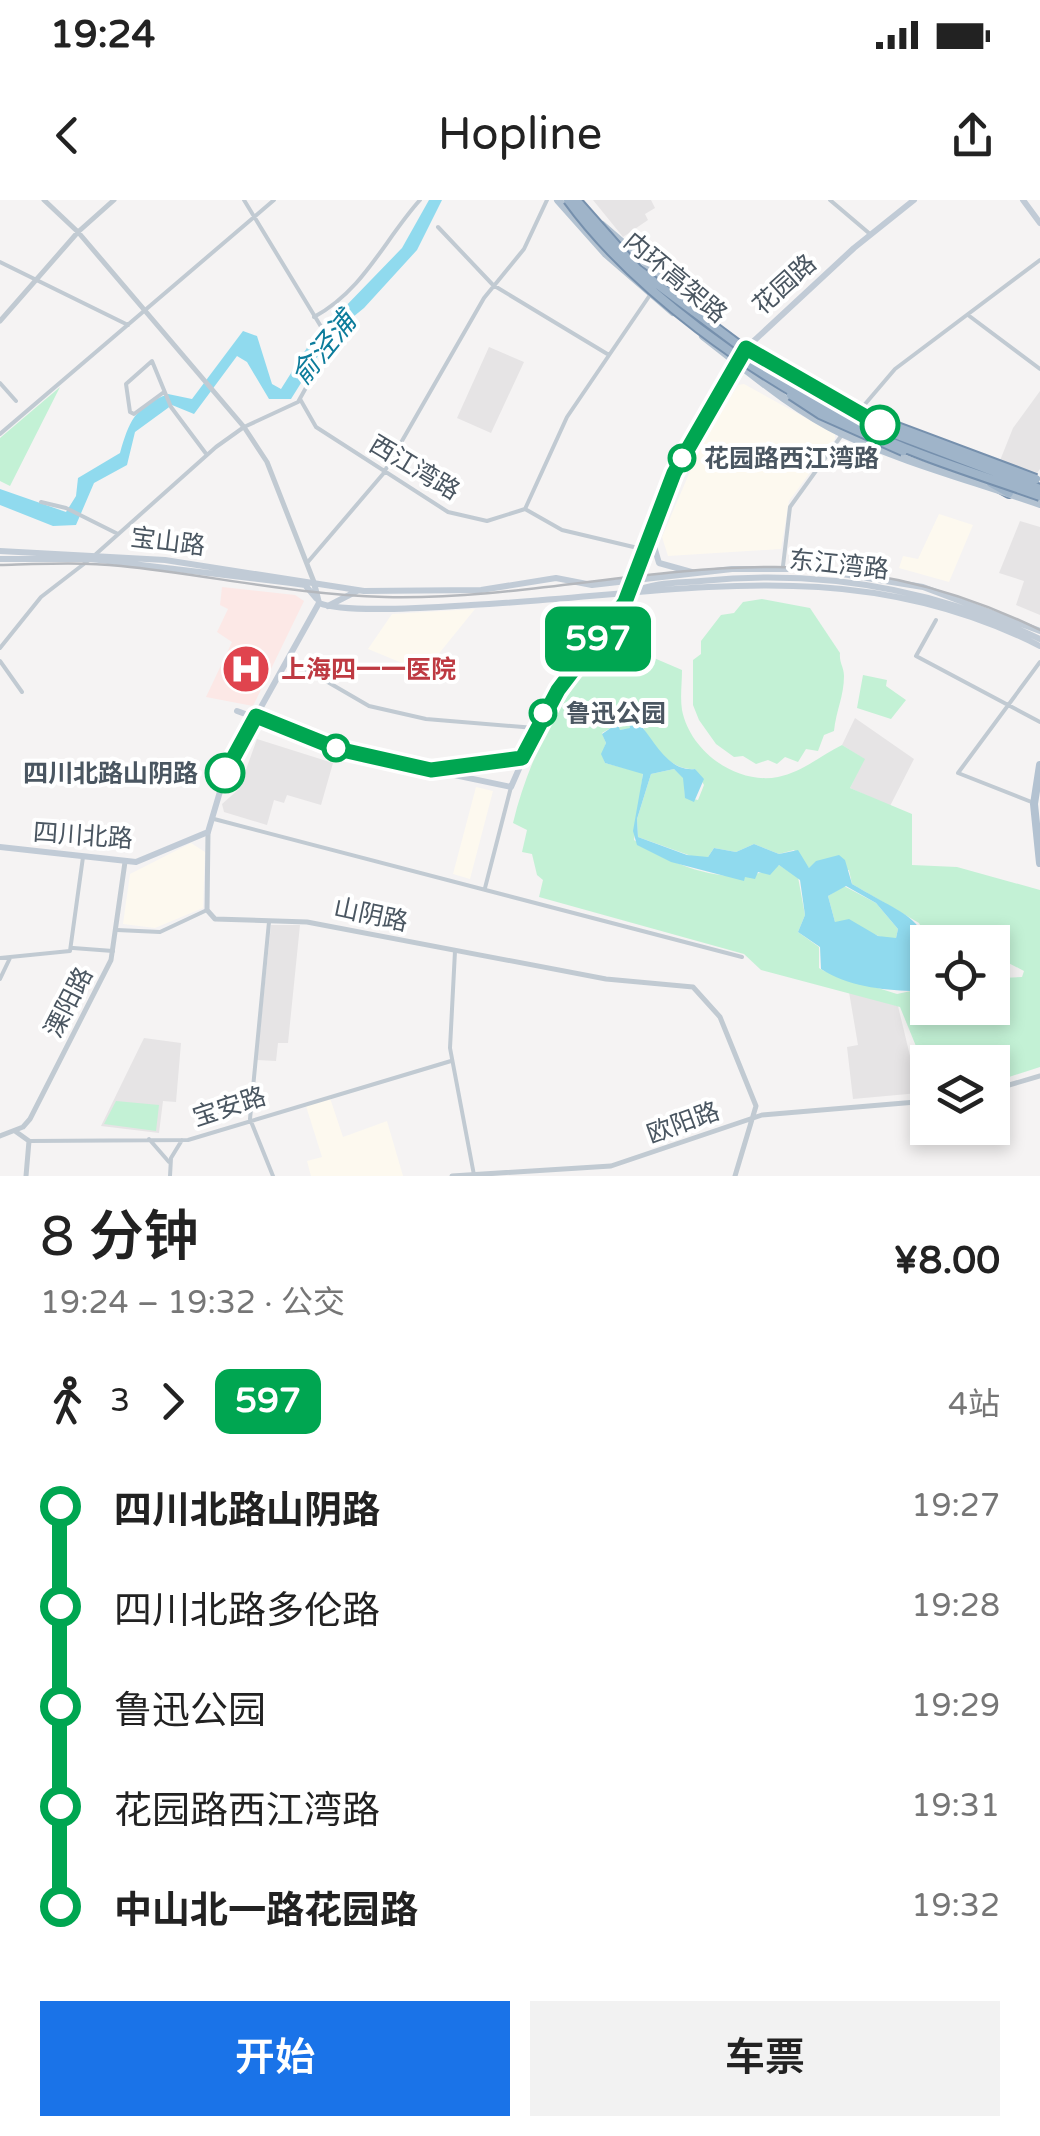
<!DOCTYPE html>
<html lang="zh">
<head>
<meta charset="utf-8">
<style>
  body { margin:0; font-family:"Varela Round","Noto Sans SC",sans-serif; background:#f2f2f2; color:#222; height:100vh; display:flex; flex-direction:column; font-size:38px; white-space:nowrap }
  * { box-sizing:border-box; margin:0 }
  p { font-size:32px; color:#767676 }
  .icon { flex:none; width:55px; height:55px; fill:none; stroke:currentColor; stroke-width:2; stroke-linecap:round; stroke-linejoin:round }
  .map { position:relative; height:976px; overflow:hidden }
  .panel { display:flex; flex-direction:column; background:#fff; flex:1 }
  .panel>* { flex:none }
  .badge { padding:0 20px; border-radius:15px; font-size:35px; line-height:65px }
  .controls { position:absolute; left:910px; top:725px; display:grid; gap:20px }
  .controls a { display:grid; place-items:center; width:100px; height:100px; border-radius:0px; background:#fff; box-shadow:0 5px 15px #0003; font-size:50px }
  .map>.badge { position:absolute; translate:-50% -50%; box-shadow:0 0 0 5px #fff }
  .legs { display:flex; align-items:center; gap:15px; height:110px; padding:0 40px; font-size:32px }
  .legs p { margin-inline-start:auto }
  .head { display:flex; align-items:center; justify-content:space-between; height:170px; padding:0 40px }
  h1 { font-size:55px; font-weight:600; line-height:75px }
  .primary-button { display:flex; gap:20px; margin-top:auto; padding:20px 40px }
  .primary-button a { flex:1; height:115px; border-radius:0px; background:#1a73e8; color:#fff; font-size:40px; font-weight:600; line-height:115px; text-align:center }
  .primary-button a+a { background:#f2f2f2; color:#222 }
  ul { padding:0 40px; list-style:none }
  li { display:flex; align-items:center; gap:35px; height:100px; font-size:38px }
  li i { display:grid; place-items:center; width:15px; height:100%; margin:0 12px; background:currentColor }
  li i::after { content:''; width:25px; height:25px; margin:-12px; border:8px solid; border-radius:50%; background:#fff }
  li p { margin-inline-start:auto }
  li:first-child i { background:linear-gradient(#0000 50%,currentColor 0) }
  li:last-child i { background:linear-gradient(currentColor 50%,#0000 0) }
  .status { display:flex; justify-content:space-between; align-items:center; height:70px; padding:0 50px; background:#fff; direction:ltr }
  .status svg { height:28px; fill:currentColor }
  header { display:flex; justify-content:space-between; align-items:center; height:130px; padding:0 40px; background:#fff; font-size:45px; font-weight:600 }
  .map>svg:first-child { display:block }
</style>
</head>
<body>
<div class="status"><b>19:24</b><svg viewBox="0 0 49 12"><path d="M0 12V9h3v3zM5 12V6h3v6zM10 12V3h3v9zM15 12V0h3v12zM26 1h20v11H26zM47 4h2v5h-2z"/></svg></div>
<header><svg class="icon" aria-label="back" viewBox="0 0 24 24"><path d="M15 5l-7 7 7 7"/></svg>Hopline<svg class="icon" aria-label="share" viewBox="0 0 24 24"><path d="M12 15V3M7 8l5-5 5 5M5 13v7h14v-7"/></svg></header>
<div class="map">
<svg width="1040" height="976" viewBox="0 0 1040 976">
  <rect width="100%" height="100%" fill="#f5f3f3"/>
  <!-- commercial -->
  <path fill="#fdf9ef" d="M744 184 835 234V239L789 301 781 349 668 356 662 337 703 241 738 185Z
    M939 314 973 325 949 382 899 368 903 356 918 359Z
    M475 409 424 472 368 449 392 414Z
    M476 587 493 591 470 679 453 674Z
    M191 643 205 652 203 708 155 728 123 724 130 674Z
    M330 898 343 937 387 921 403 976H311L307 961 322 957 306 906Z"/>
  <!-- education -->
  <path fill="#e6e4e5" d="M593 0H651L655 8 645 14 648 20 623 37Z
    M489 147 524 162 491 233 457 218Z
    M1040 191V269L1035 276 999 263 1013 228Z
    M1020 321 1040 327V415L1016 405 1024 381 999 373Z
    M855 518 914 559 890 606 850 588 864 559 842 545Z
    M257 539 333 563 321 605 287 595 284 603 274 600 267 625 224 612 222 604 239 589Z
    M271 725H300L288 843H278L276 861 257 860Z
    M849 792 898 806 919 893 853 899 847 847 858 845Z
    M144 838 181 843 176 902 163 901 159 933 101 926Z"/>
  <!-- medical -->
  <path fill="#fce8e6" d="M222 387 295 395 304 401 253 506 206 497 232 442 217 432 228 409 220 405Z"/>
  <!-- green -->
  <path fill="#c3f1d5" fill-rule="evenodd" d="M60 187 10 286 0 281V238Z
    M762 399 810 408 840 453C839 463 844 467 844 476 844 496 836 511 834 531L824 535 818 551 806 549 798 562 785 557 777 564 768 560 756 564 743 556 734 557 716 544 699 520 693 505V460L701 454V441L721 415 734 413 743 402Z
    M617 430 631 442 648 445 654 458 682 470C682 483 680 497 682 510 690 551 736 585 778 577 802 572 820 556 842 545L865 559 850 588 912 614V665L957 667 1040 690V867L1006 878 1001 852 958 862 954 853 920 856 900 807 761 770 744 754 539 697 543 680 537 675 532 654 522 652 527 630 513 623C531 548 567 489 617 430ZM618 524 620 530 643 527C652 547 672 571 695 569L704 585 698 600 685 597 684 578 674 569 651 574 637 619 638 637 694 657H708L714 648 736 652 754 644 779 654 794 650 809 668 849 670 852 684 919 723 929 742H992L993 755 1024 771 1022 777 1002 778 1004 767 993 761 992 808H928L927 802 911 791 897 794 824 771 819 768V747L798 732 805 715 798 677 779 665C736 691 672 666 634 640L643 573 605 563 602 554 606 543 602 533Z
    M863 475 887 480 886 486 906 500 891 519 857 508Z
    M844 686 876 703 898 729 896 738C872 741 864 721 835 722L828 696Z
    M116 901 159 905 156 931 104 924Z"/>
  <!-- water -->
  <path fill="#90daee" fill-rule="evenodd" d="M429 0H442L417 50 364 108 331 135 291 199H269L247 162 237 156 194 214 172 205 135 232 127 265 94 283 76 325 53 326 0 305V289L66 312 76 296 78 278 120 253C129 222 134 207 168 194L192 199 243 131 257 136 272 184 281 189 310 143 402 48Z
    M636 520C654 538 666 572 695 569L704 579 694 602 685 598 683 578 674 569 651 574 637 619 638 637 687 655 708 657 714 648 736 652 754 644 779 654 798 650 809 668 816 661 839 655 845 660 852 684C927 728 928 714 927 802L911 791C882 790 847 786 821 769L820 747 798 732 805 715 800 680 779 665 770 675 758 672 755 679 745 677 744 681 671 662 637 645 633 631 643 574 605 563 601 554 606 543 602 534 618 523 620 530 630 528 629 522ZM846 686 876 703 898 729 896 738 878 736 849 719 835 722 828 696Z"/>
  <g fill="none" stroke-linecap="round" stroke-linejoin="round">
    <!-- trunk casing -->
    <g stroke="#7690ad" stroke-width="12">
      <path id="trunk" d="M991 283 1009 293"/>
    </g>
    <!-- minor -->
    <path stroke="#c1cad2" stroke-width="4" d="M830 0 870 34
      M438 27 493 85 609 155
      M0 62 128 125
      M968 115 1040 169
      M314 117C364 90 384 40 420 0
      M0 183 16 201
      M164 192 134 214 130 212 126 184 152 161 171 207 207 255
      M300 199 316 227 448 312 487 321 525 309
      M860 210 895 169 1040 60
      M0 234 274 0
      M41 302 66 308 118 334
      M525 309 567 217 650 95
      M525 309 562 330 642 349
      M96 354 216 247 244 227 298 202 331 143 244 0
      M307 363 383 274 484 98 524 49 547 0
      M783 366 790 307 849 225
      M936 420 916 456 1040 522
      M0 448 41 397 89 360
      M288 459 369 506 426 519 535 528
      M0 461 22 492
      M1034 603 958 573 1040 462
      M214 619 742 757
      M485 688 511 587
      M269 722 250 919 273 976
      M117 730 160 732 207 710
      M73 748 113 751
      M455 751 450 848 474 975
      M0 758 70 751 83 657
      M0 779 10 758
      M149 939 169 962
      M29 941 188 940 451 861
      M170 976 171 958 182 940"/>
    <!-- tertiary -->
    <path stroke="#c1cad2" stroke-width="5" d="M44 0 78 32 244 227 267 262 314 382
      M0 121 78 32 114 0
      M208 632 207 710 215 719 307 722 606 779 693 787 720 817 756 906 735 976
      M992 890 1040 876
      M15 931 29 941 26 976
      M0 936 23 927 30 919 111 760 125 662
      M452 976 611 966 762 915 928 901"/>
    <!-- secondary -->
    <path stroke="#c1cbd6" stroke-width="6" d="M1023 0 1040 23
      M743 151 854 48 914 0
      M651 336 659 363 695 373
      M0 351 165 360 364 391 481 390 556 378 592 385 732 369H811L923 387 1040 431
      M0 359H91L291 383 305 385 316 398
      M633 392C654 382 679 383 701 381 820 369 932 388 1040 439
      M319 403C345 414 439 407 471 405 674 395 849 349 1040 446
      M328 406 357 391
      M237 511 359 555 511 587 543 514 625 403 674 273 736 162
      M439 571 520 559
      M0 647 136 662 208 632 227 568 319 403 314 383"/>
    <!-- primary -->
    <path stroke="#b3c2d1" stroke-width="8" d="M558 0 606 54 673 112
      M602 25 716 124
      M703 136C747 170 793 210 843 234 907 263 975 281 1040 304
      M755 153 845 208
      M1040 565 1034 604 1040 663"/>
    <!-- trunk -->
    <use href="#trunk" stroke="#9fb4c9" stroke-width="8"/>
    <!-- rail -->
    <path stroke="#b5b8bd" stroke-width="2.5" d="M0 365C40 364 81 362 121 366 209 375 296 395 385 397 516 400 642 367 769 367 864 366 955 388 1040 430"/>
    <!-- trunk-bridge casing -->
    <g stroke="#7690ad" stroke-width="12" stroke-linecap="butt">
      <path id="trunk-bridge" d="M568 0C634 91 755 176 854 225 913 255 978 274 1040 296
        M576 0 637 69 776 173
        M788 180 858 220 1040 289
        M791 195 820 214 903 251
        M844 207 1036 279"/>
    </g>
    <!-- trunk-bridge -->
    <use href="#trunk-bridge" stroke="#9fb4c9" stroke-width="8"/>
  </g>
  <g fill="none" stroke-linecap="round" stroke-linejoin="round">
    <!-- line-1 casing -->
    <g stroke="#fff" stroke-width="22">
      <path id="line-1" d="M225 573 256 516 338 549 431 570 522 558 558 490 625 402 674 273 746 148 880 225"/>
    </g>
    <!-- line-1 -->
    <use href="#line-1" stroke="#00a651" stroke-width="15"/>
  </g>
  <!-- icons -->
  <defs>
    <g id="hospital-disc" transform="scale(2.5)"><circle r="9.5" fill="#e0444e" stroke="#fff"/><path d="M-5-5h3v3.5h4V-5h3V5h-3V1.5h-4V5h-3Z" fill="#fff"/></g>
  </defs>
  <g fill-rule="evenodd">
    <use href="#hospital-disc" x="246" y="469"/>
  </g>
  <!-- markers -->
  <g fill="#fff" stroke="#00a651" stroke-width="5">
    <circle cx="880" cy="225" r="18"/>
    <circle cx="682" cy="258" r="12"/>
    <circle cx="543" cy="513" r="12"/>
    <circle cx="336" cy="548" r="12"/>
    <circle cx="225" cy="573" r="18"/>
  </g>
  <g text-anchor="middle" stroke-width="8" stroke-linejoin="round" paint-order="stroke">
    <!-- street labels -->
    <g font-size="25" fill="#4a5661" stroke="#fff">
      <text transform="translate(676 77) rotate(40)" y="9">内环高架路</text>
      <text transform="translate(784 84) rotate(-42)" y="9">花园路</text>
      <text transform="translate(415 267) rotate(31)" y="9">西江湾路</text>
      <text transform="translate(168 341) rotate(7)" y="9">宝山路</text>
      <text transform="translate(839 364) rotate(6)" y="9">东江湾路</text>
      <text transform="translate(83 635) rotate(4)" y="9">四川北路</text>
      <text transform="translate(371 714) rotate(12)" y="9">山阴路</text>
      <text transform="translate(68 802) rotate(-63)" y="9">溧阳路</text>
      <text transform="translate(229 906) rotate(-18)" y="9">宝安路</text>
      <text transform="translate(683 922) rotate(-20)" y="9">欧阳路</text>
    </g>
    <!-- stop labels -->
    <g font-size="25" font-weight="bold" fill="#4a5661" stroke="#fff" text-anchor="start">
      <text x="704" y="267">花园路西江湾路</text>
      <text x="566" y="522">鲁迅公园</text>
      <text x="198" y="582" text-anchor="end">四川北路山阴路</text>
    </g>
    <!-- health labels -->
    <g font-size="25" font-weight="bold" fill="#be3a42" stroke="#fff" text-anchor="start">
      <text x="281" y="478">上海四一一医院</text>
    </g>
    <!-- water labels -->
    <g font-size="28" font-style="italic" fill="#0c7c9b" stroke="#fff">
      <text transform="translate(323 148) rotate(-51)" y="10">俞泾浦</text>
    </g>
  </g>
</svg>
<div class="controls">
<a><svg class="icon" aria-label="locate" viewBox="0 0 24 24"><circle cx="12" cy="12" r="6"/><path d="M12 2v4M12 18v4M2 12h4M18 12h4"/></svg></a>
<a><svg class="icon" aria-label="layers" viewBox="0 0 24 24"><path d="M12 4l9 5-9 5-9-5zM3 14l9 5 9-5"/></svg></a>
</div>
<b class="badge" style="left:598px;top:439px;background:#00a651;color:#fff">597</b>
</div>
<section class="panel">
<div class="head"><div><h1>8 分钟</h1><p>19:24 – 19:32 · 公交</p></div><b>¥8.00</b></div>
<div class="legs"><svg class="icon" aria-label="walk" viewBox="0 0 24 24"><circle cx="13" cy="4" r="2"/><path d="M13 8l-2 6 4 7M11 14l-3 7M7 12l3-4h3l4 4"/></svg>3<svg class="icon" aria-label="forward" viewBox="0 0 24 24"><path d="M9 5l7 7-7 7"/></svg><b class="badge" style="background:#00a651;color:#fff">597</b><p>4站</p></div>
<ul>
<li><i style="color:#00a651"></i><b>四川北路山阴路</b><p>19:27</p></li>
<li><i style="color:#00a651"></i><span>四川北路多伦路</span><p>19:28</p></li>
<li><i style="color:#00a651"></i><span>鲁迅公园</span><p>19:29</p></li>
<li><i style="color:#00a651"></i><span>花园路西江湾路</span><p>19:31</p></li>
<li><i style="color:#00a651"></i><b>中山北一路花园路</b><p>19:32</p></li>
</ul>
<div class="primary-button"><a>开始</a><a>车票</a></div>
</section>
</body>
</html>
